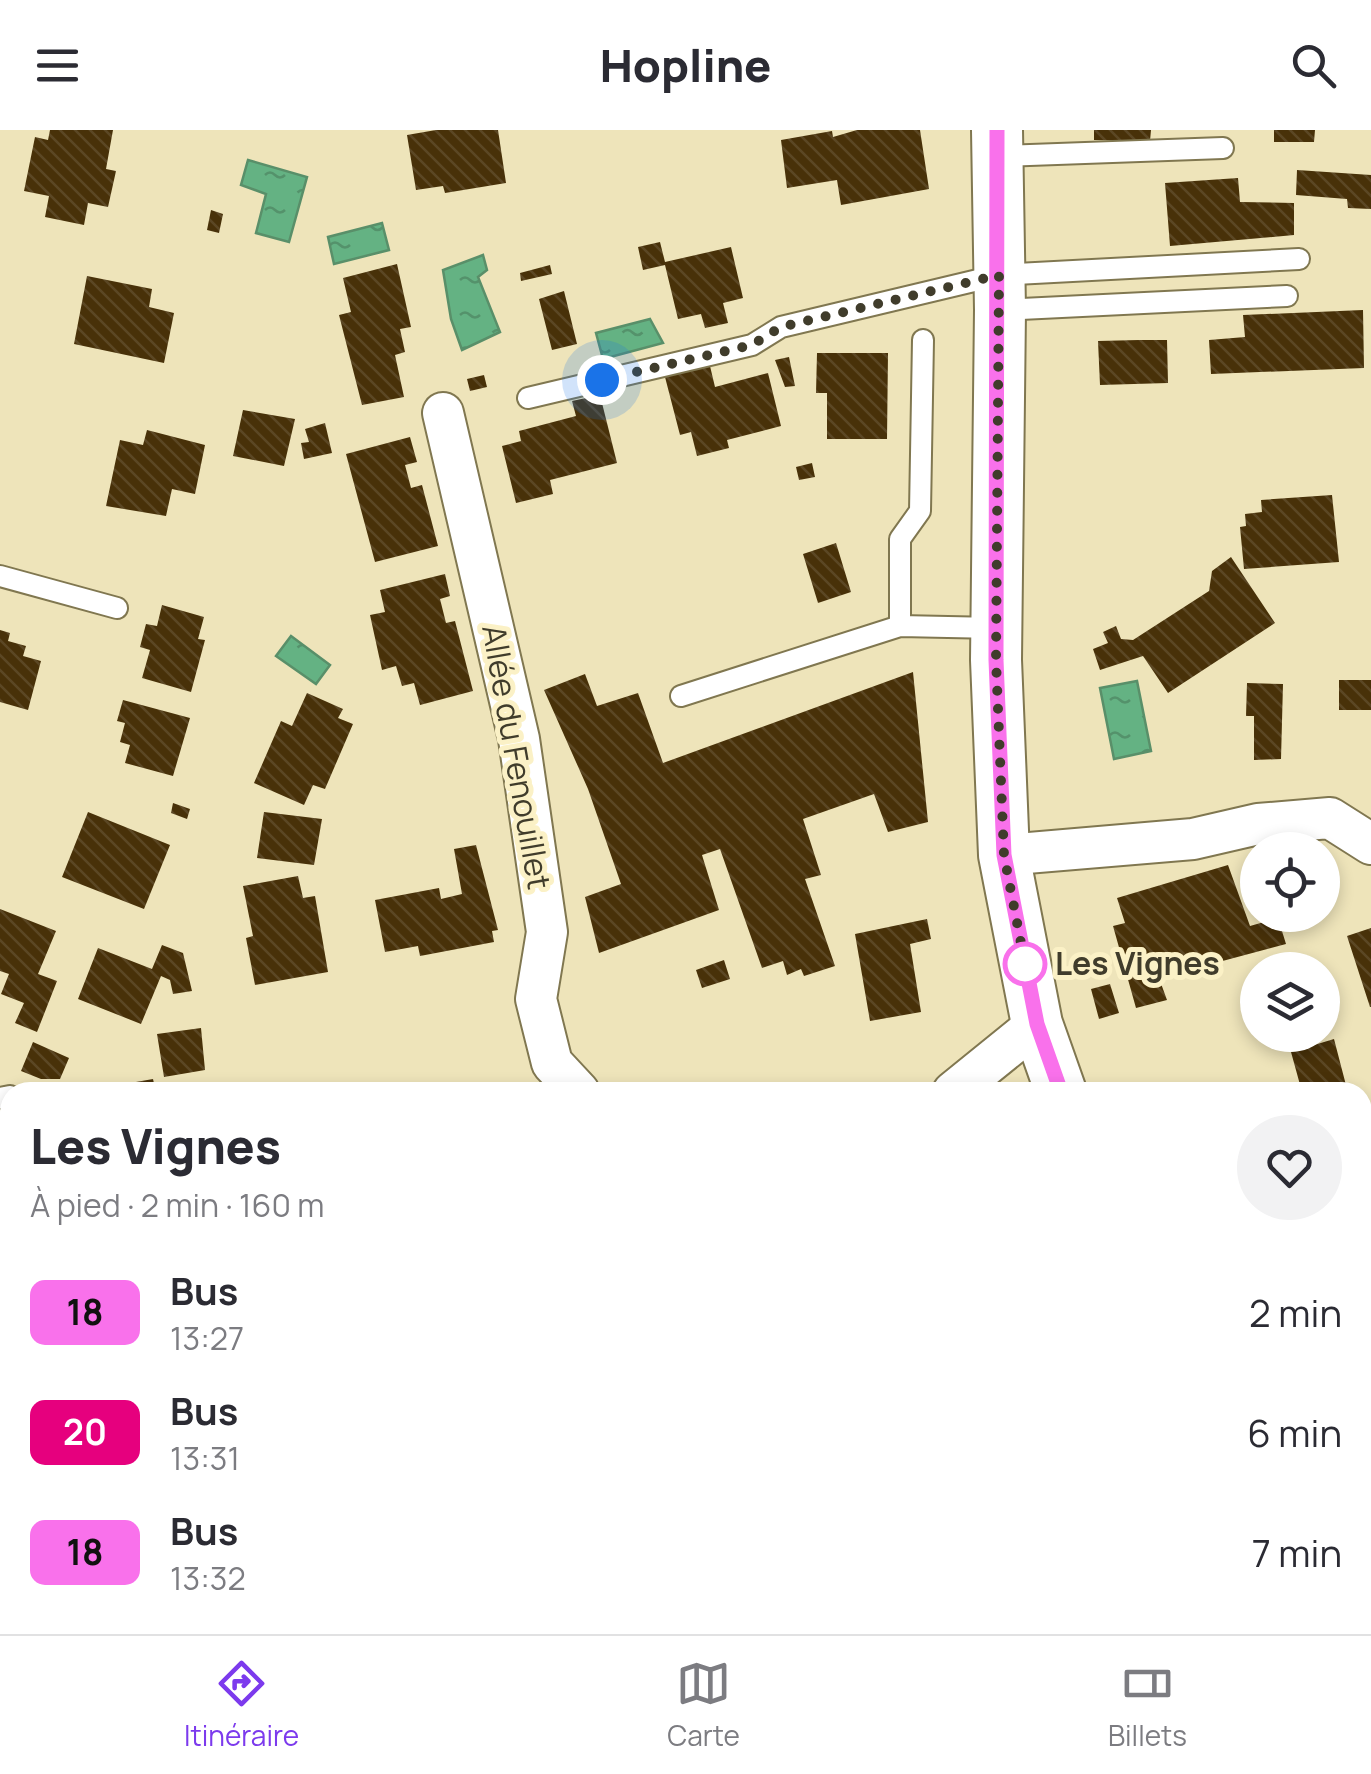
<!DOCTYPE html>
<html lang="fr">
<head>
<meta charset="utf-8">
<style>
  body { margin:0; font-family:Manrope,sans-serif; background:#f2f2f3; color:#2b2b33; height:100vh; display:flex; flex-direction:column; font-size:38px; white-space:nowrap }
  * { box-sizing:border-box; margin:0 }
  p { font-size:32px; color:#7c7c81 }
  .icon { flex:none; width:55px; height:55px; fill:none; stroke:currentColor; stroke-width:2; stroke-linecap:round; stroke-linejoin:round }
  .map { position:relative; flex:1; overflow:hidden }
  .details { position:absolute; left:0px; top:952px; width:1372px; height:552px; display:flex; flex-direction:column; background:#fff; border-radius:30px 30px 0 0; box-shadow:0 5px 15px #0003 }
  .details>* { flex:none }
  .badge { padding:0 20px; border-radius:15px; font-size:35px; line-height:65px }
  .controls { position:absolute; left:1240px; top:702px; display:grid; gap:20px }
  .controls a { display:grid; place-items:center; width:100px; height:100px; border-radius:50%; background:#fff; box-shadow:0 5px 15px #0003; font-size:50px }
  .you { position:absolute; width:50px; height:50px; margin:-25px; border:8px solid #fff; border-radius:50%; background:#1a73e8; box-shadow:0 0 0 15px #1a73e833 }
  .map>.badge { position:absolute; translate:-50% -50%; box-shadow:0 0 0 5px #fff }
  .round { display:grid; place-items:center; flex:none; width:105px; height:105px; border-radius:52px; background:#f2f2f3 }
  .headline { display:flex; align-items:center; justify-content:space-between; height:170px; padding:0 30px }
  h1 { font-size:48px; font-weight:800; line-height:75px }
  ul { padding:0; list-style:none }
  li { display:flex; align-items:center; gap:30px; height:120px; padding:0 30px }
  li div { flex:1 }
  li b { display:block; font-size:38px }
  li em { font-style:normal }
  li .badge { min-width:110px; font-weight:700; text-align:center }
  header { display:flex; justify-content:space-between; align-items:center; height:130px; padding:0 30px; background:#fff; font-size:45px; font-weight:800 }
  .menu { display:flex; justify-content:space-around; align-items:center; height:140px; border-top:2px solid #e1e1e2; background:#fff; font-size:28px; color:#7c7c81 }
  .menu a { display:grid; justify-items:center; gap:5px }
  .menu .active { color:#7c3aed }
  .map>svg:first-child { display:block }
</style>
</head>
<body>
<header><svg class="icon" aria-label="menu" viewBox="0 0 24 24"><path d="M4 6h16M4 12h16M4 18h16"/></svg>Hopline<svg class="icon" aria-label="search" viewBox="0 0 24 24"><circle cx="10" cy="10" r="6"/><path d="M15 15l6 6"/></svg></header>
<div class="map">
<svg width="1371" height="1504" viewBox="0 0 1371 1504">
  <defs>
    <pattern id="water-ripples" width="26" height="14" patternUnits="userSpaceOnUse" patternTransform="scale(2.5)"><rect width="26" height="14" fill="#64b283"/><path d="M2 4q2-2 4 0t4 0M15 11q2-2 4 0t4 0" fill="none" stroke="#54926b"/></pattern>
    <pattern id="building-back-hatch" width="6" height="6" patternUnits="userSpaceOnUse" patternTransform="scale(2.5)"><rect width="6" height="6" fill="#483109"/><path d="M-1 5l2 2M0 0l6 6M5-1l2 2" fill="none" stroke="#5b4724"/></pattern>
  </defs>
  <rect width="100%" height="100%" fill="#eee4ba"/>
  <!-- water -->
  <path fill="url(#water-ripples)" stroke="#598f69" stroke-width="2.5" d="M248 30 307 47 289 112 256 103 266 64 241 55Z
    M382 93 389 120 334 134 328 107Z
    M483 125 487 140 478 147 500 202 462 220 451 189 443 140Z
    M650 189 663 213 603 229 596 203Z
    M291 506 330 535 316 554 276 526Z
    M1137 551 1151 621 1114 629 1100 558Z"/>
  <!-- building -->
  <path fill="url(#building-back-hatch)" d="M50 0H113L106 39 116 41 108 77 88 73 84 95 45 87 49 66 24 61 35 7 48 10Z
    M436 0H498L506 53 445 63 443 56 416 60 407 5Z
    M857 0H920L929 59 841 75 837 50 787 58 781 10 832 1 833 7Z
    M1094 0H1151L1150 11 1094 10Z
    M1274 0H1315L1314 12H1274Z
    M1297 40 1371 45V79L1348 78 1347 69 1296 65Z
    M1238 48 1240 72 1294 73V105L1170 116 1165 53Z
    M211 80 223 84 219 103 207 100Z
    M660 112 665 132 731 117 743 168 723 173 728 193 705 198 701 184 678 189 665 135 643 140 638 117Z
    M397 134 411 197 400 199 405 222 395 225 404 267 362 275 339 185 351 182 343 148Z
    M550 135 552 144 521 151 520 143Z
    M87 146 152 159 149 177 174 183 164 233 74 214Z
    M564 161 577 214 552 220 539 169Z
    M1363 180 1364 238 1211 244 1209 210 1245 207 1243 185Z
    M1139 210H1167L1168 253 1100 255 1098 211Z
    M817 223H888L887 309H827V263H816Z
    M789 227 795 256 785 257 775 230Z
    M710 236 715 257 768 243 781 296 727 310 729 318 697 326 691 302 680 305 665 247Z
    M484 245 487 257 470 261 467 249Z
    M600 265 617 333 550 350 553 364 516 373 502 316 521 311 519 301 576 286 572 271Z
    M243 280 295 289 284 336 233 326Z
    M325 293 332 323 304 329 301 313 309 312 305 299Z
    M147 300 205 315 195 364 172 359 166 386 106 376 120 310 143 315Z
    M410 307 417 332 405 335 411 358 422 355 438 416 375 432 346 324Z
    M812 333 815 347 799 350 796 337Z
    M1332 365 1339 432 1244 439 1240 397 1246 396 1245 384 1262 382 1261 370Z
    M836 413 851 462 818 473 803 424Z
    M1231 427 1275 493 1168 563 1143 526 1100 540 1093 519 1108 513 1103 502 1116 496 1121 509 1133 510 1209 461 1212 441Z
    M445 444 450 466 440 469 446 493 455 491 473 561 420 575 414 553 402 556 396 536 382 540 370 485 385 482 380 460Z
    M162 475 204 487 198 509 205 510 191 562 142 548 150 520 140 517 146 494 157 496Z
    M0 500 10 503 8 511 26 516 23 526 41 531 28 580 0 572Z
    M913 542 928 692 888 702 874 664 803 689 821 745 805 749 835 836 804 846 801 839 787 845 783 831 762 838 720 719 702 725 719 780 599 823 585 767 621 754 588 659 544 560 585 544 597 576 638 563 663 633Z
    M1339 550H1371V580H1339Z
    M1247 553 1283 554 1281 629 1254 630V586H1246Z
    M307 563 343 579 338 588 353 594 325 659 313 655 304 675 254 653 281 591 292 596Z
    M123 570 190 588 173 646 125 633 130 615 120 612 125 593 117 591Z
    M173 673 190 679 187 689 171 683Z
    M88 682 170 715 144 779 62 747Z
    M264 682 322 689 314 735 257 728Z
    M476 715 498 800 492 801 494 812 420 826 418 816 385 822 375 770 439 758 441 769 462 764 454 719Z
    M1228 735 1250 796 1278 788 1286 814 1159 848 1167 870 1136 878 1113 796 1125 793 1117 768Z
    M298 746 303 768 315 766 328 842 255 855 246 808 253 806 243 756Z
    M0 779 56 801 38 844 57 851 37 902 15 893 24 873 1 864 9 844 0 841Z
    M927 789 931 809 910 814 921 882 870 891 855 804Z
    M1371 798V877H1370L1347 806Z
    M162 815 183 823 192 861 173 864 170 850 161 846 141 894 78 869 98 818 152 839Z
    M724 830 730 849 702 858 696 840Z
    M1110 854 1119 883 1099 889 1091 859Z
    M201 898 205 940 164 947 157 904Z
    M1334 909 1347 959 1302 962 1291 922Z
    M33 912 69 928 60 949H41L21 941Z
    M153 949 156 962H97L96 959Z
    M1362 1025 1371 1046 1370 1091 1362 1065Z
    M0 1049 10 1055V1114L0 1109Z
    M0 1372 10 1376 7 1388 0 1385Z
    M65 1495H168L164 1504H87Z
    M662 1495H756L762 1504H659L656 1500Z
    M1094 1495H1156L1160 1504H1098Z"/>
  <g fill="none" stroke-linecap="round" stroke-linejoin="round">
    <!-- service casing -->
    <g stroke="#807750" stroke-width="24">
      <path id="service" d="M999 26 1223 18
        M1000 180 1287 166
        M528 268 752 215 781 197 999 145 1299 129
        M0 446 117 478
        M900 496V409L920 381 923 210
        M681 566 900 496 996 498
        M0 968 10 966"/>
    </g>
    <!-- minor casing -->
    <g stroke="#807750" stroke-width="44">
      <path id="minor" d="M443 283 519 609 547 802 536 869 552 933 579 962
        M1004 725 1193 709 1258 694 1330 688 1371 714
        M953 962 1037 894
        M294 1504 303 1495"/>
    </g>
    <!-- tertiary casing -->
    <g stroke="#807750" stroke-width="54">
      <path id="tertiary" d="M997 0 1000 180 996 530 1004 725 1037 894 1061 962
        M1252 1495 1255 1504"/>
    </g>
    <!-- service -->
    <use href="#service" stroke="#fff" stroke-width="20"/>
    <!-- minor -->
    <use href="#minor" stroke="#fff" stroke-width="40"/>
    <!-- tertiary -->
    <use href="#tertiary" stroke="#fff" stroke-width="50"/>
  </g>
  <g fill="none" stroke-linecap="round" stroke-linejoin="round">
    <!-- line casing -->
    <g stroke="#fff" stroke-width="22">
      <path id="line" d="M997 0 996 530 1004 725 1037 894 1061 962"/>
    </g>
    <!-- line -->
    <use href="#line" stroke="#f971eb" stroke-width="15"/>
    <!-- walk -->
    <path stroke="#403c2b" stroke-width="10" stroke-dasharray="0 18" d="M602 250 752 215 781 197 999 145 996 530 1004 725 1025 834"/>
  </g>
  <!-- markers -->
  <circle fill="#fff" stroke="#f971eb" stroke-width="5" cx="1025" cy="834" r="20"/>
  <g text-anchor="middle" stroke-width="10" stroke-linejoin="round" paint-order="stroke">
    <!-- street labels -->
    <g font-size="32" fill="#403c2b" stroke="#fbf1c6">
      <text transform="translate(516 627) rotate(80)" y="11">Allée du Fenouillet</text>
    </g>
    <!-- stop labels -->
    <g font-size="32" font-weight="bold" fill="#403c2b" stroke="#fbf1c6" text-anchor="start">
      <text x="1055" y="845">Les Vignes</text>
    </g>
  </g>
</svg>
<div class="controls">
<a><svg class="icon" aria-label="locate" viewBox="0 0 24 24"><circle cx="12" cy="12" r="6"/><path d="M12 2v4M12 18v4M2 12h4M18 12h4"/></svg></a>
<a><svg class="icon" aria-label="layers" viewBox="0 0 24 24"><path d="M12 4l9 5-9 5-9-5zM3 14l9 5 9-5"/></svg></a>
</div>
<div class="you" style="left:602px;top:250px"></div>
<section class="details">
<div class="headline"><div><h1>Les Vignes</h1><p>À pied · 2 min · 160 m</p></div><a class="round"><svg class="icon" aria-label="heart" viewBox="0 0 24 24"><path d="M12 20l-8-8c-3-5 5-10 8-4 3-6 11-1 8 4z"/></svg></a></div>
<ul>
<li><span class="badge" style="background:#f971eb;color:#111">18</span><div><b>Bus</b><p>13:27</p></div><em>2 min</em></li>
<li><span class="badge" style="background:#e6007e;color:#fff">20</span><div><b>Bus</b><p>13:31</p></div><em>6 min</em></li>
<li><span class="badge" style="background:#f971eb;color:#111">18</span><div><b>Bus</b><p>13:32</p></div><em>7 min</em></li>
</ul>
</section>
</div>
<nav class="menu">
<a class="active"><svg class="icon" aria-label="directions" viewBox="0 0 24 24"><path d="M12 3l9 9-9 9-9-9zM9 14v-3h6M13 9l2 2-2 2"/></svg>Itinéraire</a>
<a><svg class="icon" aria-label="map" viewBox="0 0 24 24"><path d="M3 6l6-2 6 2 6-2v14l-6 2-6-2-6 2zM9 4v14M15 6v14"/></svg>Carte</a>
<a><svg class="icon" aria-label="tickets" viewBox="0 0 24 24"><path d="M3 7h18v10H3zM15 7v10"/></svg>Billets</a>
</nav>
</body>
</html>
